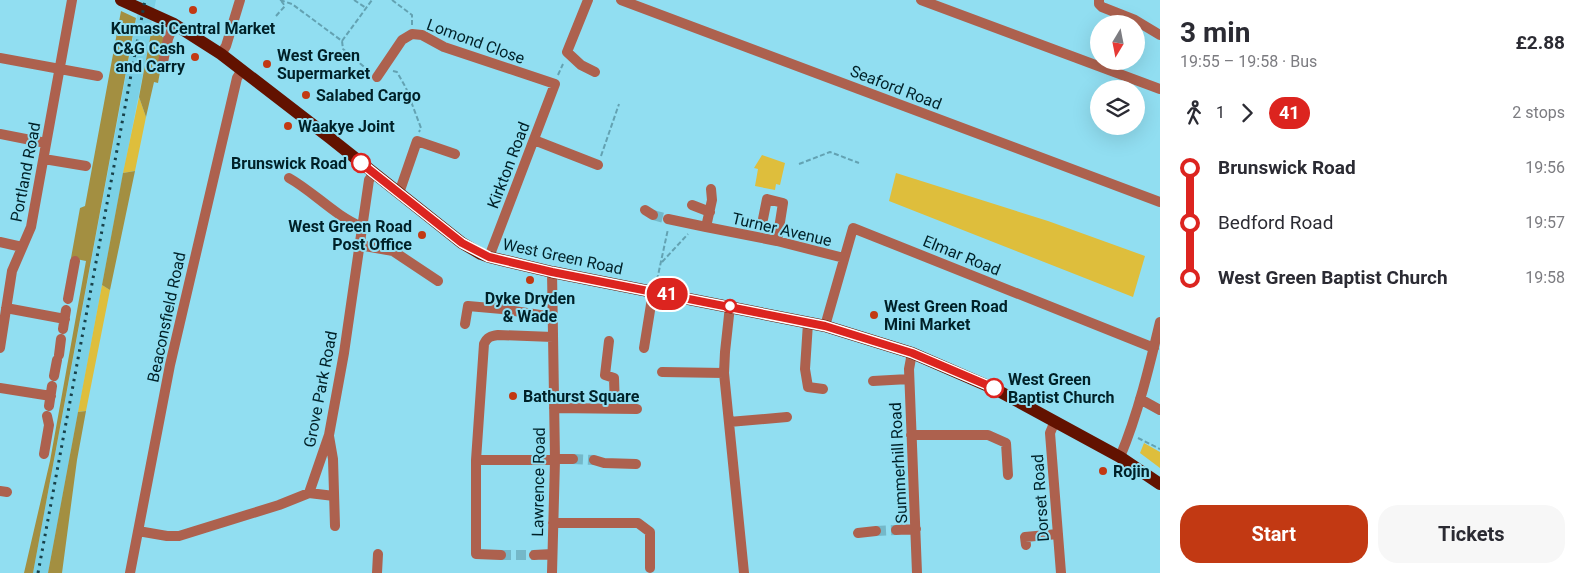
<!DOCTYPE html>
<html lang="en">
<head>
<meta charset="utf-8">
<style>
  body { margin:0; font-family:Roboto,sans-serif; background:#f7f7f7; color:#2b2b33; height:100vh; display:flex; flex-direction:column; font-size:19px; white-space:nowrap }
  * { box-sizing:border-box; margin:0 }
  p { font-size:16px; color:#7c7c81 }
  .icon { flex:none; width:28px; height:28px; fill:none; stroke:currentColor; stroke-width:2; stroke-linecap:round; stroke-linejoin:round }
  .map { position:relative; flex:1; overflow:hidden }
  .drawer { display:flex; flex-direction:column; background:#fff; width:425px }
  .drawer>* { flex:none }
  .badge { padding:0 10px; border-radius:16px; font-size:18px; line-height:32px }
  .needle { width:32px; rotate:190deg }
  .controls { position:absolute; left:1090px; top:15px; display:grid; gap:10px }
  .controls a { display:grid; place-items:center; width:55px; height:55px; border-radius:50%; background:#fff; box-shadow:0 5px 20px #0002; font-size:25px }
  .map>.badge { position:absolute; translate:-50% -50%; box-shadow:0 0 0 2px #fff }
  .legs { display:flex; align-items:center; gap:8px; height:55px; padding:0 20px; font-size:16px }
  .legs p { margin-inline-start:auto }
  .head { display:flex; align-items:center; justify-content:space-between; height:85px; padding:0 20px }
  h1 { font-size:28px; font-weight:700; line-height:38px }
  .button { display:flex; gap:10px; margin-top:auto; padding:10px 20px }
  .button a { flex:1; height:58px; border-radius:20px; background:#c23913; color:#fff; font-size:20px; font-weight:700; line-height:58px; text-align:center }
  .button a+a { background:#f7f7f7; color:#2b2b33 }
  ul { padding:0 20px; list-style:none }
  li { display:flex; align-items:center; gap:18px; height:55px; font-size:19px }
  li i { display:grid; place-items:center; width:8px; height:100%; margin:0 6px; background:currentColor }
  li i::after { content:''; width:12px; height:12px; margin:-6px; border:4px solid; border-radius:50%; background:#fff }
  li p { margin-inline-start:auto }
  li:first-child i { background:linear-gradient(#0000 50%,currentColor 0) }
  li:last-child i { background:linear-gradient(currentColor 50%,#0000 0) }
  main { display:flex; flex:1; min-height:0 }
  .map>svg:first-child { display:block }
</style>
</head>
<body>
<main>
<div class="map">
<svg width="1160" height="573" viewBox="0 0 1160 573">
  <rect width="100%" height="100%" fill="#91def1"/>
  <!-- built -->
  <path fill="#7bd1e6" d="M140 0H156L151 24V33L119 195 48 573H33Z"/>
  <!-- green -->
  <path fill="#debe3c" d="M139 97 146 117 135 171 123 173Z
    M762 155 785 163 780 185 776 184 775 190 755 186 758 169 754 168Z
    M896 173 1048 221 1145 256 1133 297 889 201Z
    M102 285 110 290 86 411 78 412Z
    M1144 443 1160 452V468L1140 453Z"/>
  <!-- forest -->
  <path fill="#a38f41" d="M121 11 136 18 33 573H24L50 461 86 261 71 258 80 208 85 206Z
    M151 24 163 31 162 37 166 38 158 83 154 82 146 117 139 97 151 33Z
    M135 171 110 290 102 285 123 173Z
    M86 411 77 460 62 573H48L78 412Z"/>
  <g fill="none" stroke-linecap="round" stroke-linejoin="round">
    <!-- minor-tunnel -->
    <path stroke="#74b8c9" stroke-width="10" stroke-dasharray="10 5" stroke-linecap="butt" d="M653 215 668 219
      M573 459 594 460
      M876 531 896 530
      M501 555H534"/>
    <!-- path -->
    <path stroke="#63a2b2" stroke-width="2" stroke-dasharray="5 2.5" stroke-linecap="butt" d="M280 0 292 4 342 41 343 49 369 71
      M354 0 366 8
      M392 0 412 15V25
      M276 16 285 6 282 2 283 0
      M342 41 372 0
      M393 71 397 72 406 88 421 128 419 132
      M558 75 563 64
      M601 156 619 104
      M799 164 830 152 859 163
      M662 262 688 234
      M657 280 668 229
      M1138 438 1160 449"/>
    <!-- minor -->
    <path stroke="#ad614e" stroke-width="10" d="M588 0 567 52 581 65 595 72
      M621 0 1160 202
      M921 0 1160 89
      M1099 0V4L1102 7 1135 20 1160 35
      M221 54 226 46 240 0
      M0 58 98 76
      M163 62 168 39 174 24
      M377 77 402 40 412 34 422 35 444 47 555 84 489 257
      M0 134 46 143
      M534 140 598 165
      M44 159 86 166
      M289 178C314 192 335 216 362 227
      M711 189 712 200 706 227 777 241 844 258
      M399 193 417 141 455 154
      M692 205 710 212
      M645 210 653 215
      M668 219 706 227
      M763 219 767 199 783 203 777 241
      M0 242 22 247
      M359 245 393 251 438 281
      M552 272 555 460 552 573
      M68 299 75 261
      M730 306 725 352 724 373 744 573
      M6 308 65 319
      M808 323 805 369 808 387 823 389
      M465 324 468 306 502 309 553 317
      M825 326 853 228 1154 348
      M63 329 66 310
      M609 341 605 375 614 378 615 408
      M0 348 12 271 31 227 72 0
      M644 348 653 292
      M912 353 909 369 917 573
      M59 355 61 339
      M662 372 724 373
      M54 376 57 360
      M873 381 909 379
      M0 388 51 396
      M1140 399 1160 410
      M49 406 52 386
      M554 408 637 409
      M1055 421 1050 433 1061 573
      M729 422 787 417
      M911 435H988L1006 443 1008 475
      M329 436 333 459 335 526
      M44 454 49 425 47 416
      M1120 457C1138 414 1149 368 1160 322
      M555 459H573
      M476 460 484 344C487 337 491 336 498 335L553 337
      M594 460 604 463 636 464
      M0 491 7 492
      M309 493 334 496
      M553 523H638L650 532V568
      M896 530 916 529
      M138 531 167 536H179L279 505 309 493 329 435 344 353 369 180 374 173
      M858 533 876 531
      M1026 545 1025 537 1058 534
      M501 555 476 554V460H555
      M534 555 552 554
      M130 573 170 365 237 78 242 70
      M377 573 378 554"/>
    <!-- major -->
    <path stroke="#621200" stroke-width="12" d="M121 0 174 24 221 54 330 138 462 243 481 254 489 257 552 272 825 326 912 353 995 389 1120 457 1160 484"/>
    <!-- rail -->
    <path stroke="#18414a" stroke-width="3" stroke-dasharray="2.5 5" stroke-linecap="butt" d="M38 573 145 0"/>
  </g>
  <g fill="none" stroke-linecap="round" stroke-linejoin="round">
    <!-- line-1 casing -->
    <g stroke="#fff" stroke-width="11">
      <path id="line-1" d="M361 163 462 243 489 257 552 272 825 326 912 353 994 388"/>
    </g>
    <!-- line-1 -->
    <use href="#line-1" stroke="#dc241f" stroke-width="8"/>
  </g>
  <!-- markers -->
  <g fill="#c23913" stroke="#91def1" stroke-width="2">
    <circle cx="193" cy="10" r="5"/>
    <circle cx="195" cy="57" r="5"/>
    <circle cx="267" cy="64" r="5"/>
    <circle cx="306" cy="95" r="5"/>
    <circle cx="288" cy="126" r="5"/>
    <circle cx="422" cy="235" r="5"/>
    <circle cx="530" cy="280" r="5"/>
    <circle cx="874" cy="315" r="5"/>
    <circle cx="513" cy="396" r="5"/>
    <circle cx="1103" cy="471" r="5"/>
  </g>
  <g fill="#fff" stroke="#dc241f" stroke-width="2.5">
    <circle cx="361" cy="163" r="9"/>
    <circle cx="730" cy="306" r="6"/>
    <circle cx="994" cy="388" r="9"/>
  </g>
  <g text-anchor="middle" stroke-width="4" stroke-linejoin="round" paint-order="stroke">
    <!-- poi labels -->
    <g font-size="16" font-weight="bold" fill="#002128" stroke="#91def1" text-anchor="start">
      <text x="193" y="34" text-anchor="middle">Kumasi Central Market</text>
      <text x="185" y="54" text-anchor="end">C&amp;G Cash<tspan x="185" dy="18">and Carry</tspan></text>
      <text x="277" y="61">West Green<tspan x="277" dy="18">Supermarket</tspan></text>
      <text x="316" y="101">Salabed Cargo</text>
      <text x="298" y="132">Waakye Joint</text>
      <text x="412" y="232" text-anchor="end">West Green Road<tspan x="412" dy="18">Post Office</tspan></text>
      <text x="530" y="304" text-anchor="middle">Dyke Dryden<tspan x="530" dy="18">&amp; Wade</tspan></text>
      <text x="884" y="312">West Green Road<tspan x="884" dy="18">Mini Market</tspan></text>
      <text x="523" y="402">Bathurst Square</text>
      <text x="1113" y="477">Rojin</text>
    </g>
    <!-- street labels -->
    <g font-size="16" fill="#002128" stroke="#91def1">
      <text transform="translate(476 41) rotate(20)" y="6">Lomond Close</text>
      <text transform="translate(896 87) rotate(21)" y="6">Seaford Road</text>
      <text transform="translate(508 165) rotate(-69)" y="6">Kirkton Road</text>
      <text transform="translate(25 172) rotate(-79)" y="6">Portland Road</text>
      <text transform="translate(782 229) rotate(13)" y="6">Turner Avenue</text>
      <text transform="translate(962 255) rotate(22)" y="6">Elmar Road</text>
      <text transform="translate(563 256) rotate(12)" y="6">West Green Road</text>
      <text transform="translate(166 317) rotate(-78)" y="6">Beaconsfield Road</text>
      <text transform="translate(320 389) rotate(-79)" y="6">Grove Park Road</text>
      <text transform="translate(898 463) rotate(-93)" y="6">Summerhill Road</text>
      <text transform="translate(538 482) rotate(-89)" y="6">Lawrence Road</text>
      <text transform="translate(1040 498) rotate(-94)" y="6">Dorset Road</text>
    </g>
    <!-- stop labels -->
    <g font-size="16" font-weight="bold" fill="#002128" stroke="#91def1" text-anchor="end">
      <text x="347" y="169">Brunswick Road</text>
      <text x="1008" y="385" text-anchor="start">West Green<tspan x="1008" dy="18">Baptist Church</tspan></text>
    </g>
  </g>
</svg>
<div class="controls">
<a><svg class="needle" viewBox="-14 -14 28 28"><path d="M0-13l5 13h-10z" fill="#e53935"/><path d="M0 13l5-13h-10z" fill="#7c7c81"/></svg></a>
<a><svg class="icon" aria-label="layers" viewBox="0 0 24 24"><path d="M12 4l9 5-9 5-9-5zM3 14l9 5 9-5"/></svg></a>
</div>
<b class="badge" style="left:667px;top:294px;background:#dc241f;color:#fff">41</b>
</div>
<section class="drawer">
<div class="head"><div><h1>3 min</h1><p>19:55 – 19:58 · Bus</p></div><b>£2.88</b></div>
<div class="legs"><svg class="icon" aria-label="walk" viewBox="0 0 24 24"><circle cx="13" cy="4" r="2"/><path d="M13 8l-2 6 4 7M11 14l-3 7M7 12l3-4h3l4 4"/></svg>1<svg class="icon" aria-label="forward" viewBox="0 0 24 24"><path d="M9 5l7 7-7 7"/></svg><b class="badge" style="background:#dc241f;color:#fff">41</b><p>2 stops</p></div>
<ul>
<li><i style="color:#dc241f"></i><b>Brunswick Road</b><p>19:56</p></li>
<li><i style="color:#dc241f"></i><span>Bedford Road</span><p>19:57</p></li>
<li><i style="color:#dc241f"></i><b>West Green Baptist Church</b><p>19:58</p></li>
</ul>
<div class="button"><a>Start</a><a>Tickets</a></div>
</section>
</main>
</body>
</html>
